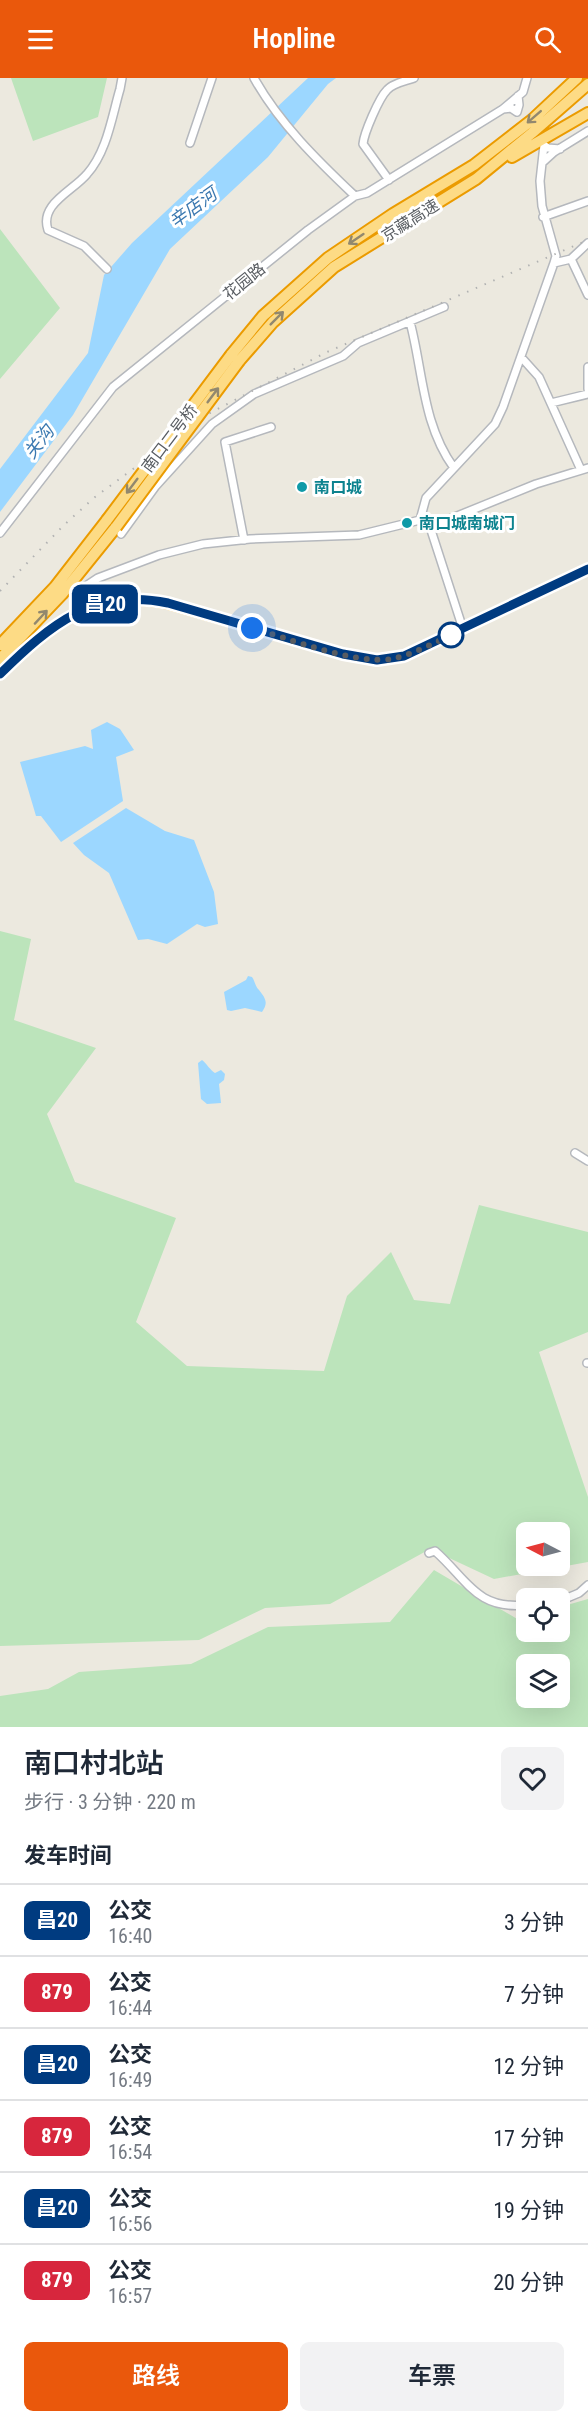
<!DOCTYPE html>
<html lang="zh">
<head>
<meta charset="utf-8">
<style>
  body { margin:0; font-family:"Roboto Condensed","Noto Sans SC",sans-serif; background:#f2f2f3; color:#1f2937; height:100vh; display:flex; flex-direction:column; font-size:22px; white-space:nowrap }
  * { box-sizing:border-box; margin:0 }
  p { font-size:20px; color:#747a83 }
  .icon { flex:none; width:33px; height:33px; fill:none; stroke:currentColor; stroke-width:2; stroke-linecap:round; stroke-linejoin:round }
  .map { position:relative; height:1649px; overflow:hidden }
  .drawer { display:flex; flex-direction:column; background:#fff; flex:1 }
  .drawer>* { flex:none }
  .badge { padding:0 12px; border-radius:9px; font-size:21px; line-height:39px }
  .needle { width:39px; rotate:276deg }
  .buttons { position:absolute; left:516px; top:1444px; display:grid; gap:12px }
  .buttons a { display:grid; place-items:center; width:54px; height:54px; border-radius:9px; background:#fff; box-shadow:0 6px 24px #0002; font-size:30px }
  .you { position:absolute; width:30px; height:30px; margin:-15px; border:4px solid #fff; border-radius:50%; background:#1a73e8; box-shadow:0 0 0 9px #1a73e833 }
  .map>.badge { position:absolute; translate:-50% -50%; box-shadow:0 0 0 3px #fff }
  h2 { padding:0 24px; font-size:22px; line-height:54px }
  .round { display:grid; place-items:center; flex:none; width:63px; height:63px; border-radius:9px; background:#f2f2f3 }
  .summary { display:flex; align-items:center; justify-content:space-between; height:102px; padding:0 24px }
  h1 { font-size:28px; font-weight:600; line-height:45px }
  .cta { display:flex; gap:12px; margin-top:auto; padding:12px 24px }
  .cta a { flex:1; height:69px; border-radius:9px; background:#ea580c; color:#fff; font-size:24px; font-weight:600; line-height:69px; text-align:center }
  .cta a+a { background:#f2f2f3; color:#1f2937 }
  ul { padding:0; list-style:none }
  li { display:flex; align-items:center; gap:18px; height:72px; padding:0 24px; border-top:2px solid #e0e1e3 }
  li div { flex:1 }
  li b { display:block; font-size:22px }
  li em { font-style:normal }
  li .badge { min-width:66px; font-weight:700; text-align:center }
  header { display:flex; justify-content:space-between; align-items:center; height:78px; padding:0 24px; background:#ea580c; color:#fff; font-size:27px; font-weight:600 }
  .map>svg:first-child { display:block }
</style>
</head>
<body>
<header><svg class="icon" aria-label="menu" viewBox="0 0 24 24"><path d="M4 6h16M4 12h16M4 18h16"/></svg>Hopline<svg class="icon" aria-label="search" viewBox="0 0 24 24"><circle cx="10" cy="10" r="6"/><path d="M15 15l6 6"/></svg></header>
<div class="map">
<svg width="588" height="1649" viewBox="0 0 588 1649">
  <rect width="100%" height="100%" fill="#ece9df"/>
  <!-- green -->
  <path fill="#bce4bb" fill-rule="evenodd" d="M11 0H107L98 39 33 63Z
    M0 151 60 230 0 301Z
    M0 853 31 861 14 942 96 970 47 1036 75 1104 176 1140 136 1244 187 1288 324 1293 347 1218 391 1174 414 1222 450 1226 479 1127 588 1154V1254L539 1274 588 1419V1484L494 1501 430 1471 330 1526 265 1530 199 1562 0 1568ZM526 1455H560V1488H526Z
    M434 1492 519 1542 526 1539V1554H560V1529L588 1521V1649H0V1618L48 1611 79 1594 191 1586 268 1549 390 1544ZM526 1587H560V1620H526Z"/>
  <!-- water -->
  <path fill="#9cd7ff" d="M308 0H336L328 6 268 79 170 171 73 337 0 434V391L88 275 104 197 132 165Z
    M107 644 120 651 134 672 116 679 123 723 61 764 41 738H36L20 684 85 668 93 671 91 652Z
    M126 730 165 753 194 762 214 814 218 846 205 849 197 846 167 866 148 861 138 862 109 795 84 777 73 765Z
    M248 898 252 899C255 903 255 908 259 912 265 920 269 924 262 934L245 930 231 933 227 932 224 914 246 902Z
    M202 982C207 986 210 992 215 995L221 992 225 996 224 1002 219 1006 221 1025 207 1026 201 1021 198 985Z"/>
  <g fill="none" stroke-linecap="round" stroke-linejoin="round">
    <!-- minor casing -->
    <g stroke="#b5b8bd" stroke-width="10">
      <path id="minor" d="M254 0C279 45 318 83 355 118
        M503 31 511 30 517 34 519 27 518 18
        M190 65 212 0
        M543 84 554 74 588 53
        M389 102 363 66C364 55 379 20 387 12 393 5 406 3 414 0
        M543 139 588 123
        M571 181 588 217
        M554 185 571 181 588 165
        M107 191 84 168 48 152C39 126 73 113 87 96 107 74 112 38 120 11L122 0
        M410 244C423 292 422 346 454 390
        M521 279 539 299 581 392
        M588 289V311
        M551 325 588 316
        M420 442 426 420 495 346 503 329 554 185 556 178 542 128 540 103 544 67 548 70 560 71
        M430 449 536 406 588 390
        M0 455 113 309 308 152 355 118 367 115 503 31 523 14 527 0
        M121 456 155 409 212 346 254 316 343 278 358 265 444 229
        M244 462 225 364 271 349
        M78 535 81 521 86 508 98 500 159 477 203 466 250 461 359 457 420 442 430 449 463 551
        M575 1075 588 1083
        M587 1285H588
        M429 1475 435 1473C467 1501 476 1532 526 1527
        M560 1523 579 1515 588 1507"/>
    </g>
    <!-- major casing -->
    <g stroke="#f1c053" stroke-width="12">
      <path id="major" d="M0 596C50 547 94 509 168 526L343 576 377 582 404 578 588 491"/>
    </g>
    <!-- highway casing -->
    <g stroke="#eb9b00" stroke-width="14">
      <path id="highway" d="M512 79 588 35
        M231 277 263 238 328 180 393 136 474 87 532 42 577 0
        M239 283 273 244 334 189 476 101 532 55 588 6
        M0 567 55 509 107 442
        M0 581 62 516 116 449"/>
    </g>
    <!-- minor -->
    <use href="#minor" stroke="#fff" stroke-width="7"/>
    <!-- major -->
    <use href="#major" stroke="#ffeda1" stroke-width="9"/>
    <!-- highway -->
    <use href="#highway" stroke="#fddb85" stroke-width="10"/>
    <!-- rail -->
    <path stroke="#b1b2b2" stroke-width="2" stroke-dasharray="1.5 8" stroke-linecap="butt" d="M0 513 64 447 95 419 208 336 327 274 588 162"/>
    <!-- highway-bridge casing -->
    <g stroke="#eb9b00" stroke-width="14" stroke-linecap="butt">
      <path id="highway-bridge" d="M107 442 231 277
        M116 449 239 283"/>
    </g>
    <!-- highway-bridge -->
    <use href="#highway-bridge" stroke="#fddb85" stroke-width="10"/>
  </g>
  <!-- one-way arrows -->
  <defs><path id="oneway-shaft" d="M-6 0H5M1.5-3L5.5 0L1.5 3" fill="none" stroke-width="1.6" stroke-linecap="round" stroke-linejoin="round" transform="scale(1.5)"/></defs>
  <g stroke="#92886e">
    <use href="#oneway-shaft" transform="translate(534 39) rotate(139)"/>
    <use href="#oneway-shaft" transform="translate(356 161) rotate(146)"/>
    <use href="#oneway-shaft" transform="translate(277 240) rotate(-45)"/>
    <use href="#oneway-shaft" transform="translate(213 317) rotate(-53)"/>
    <use href="#oneway-shaft" transform="translate(132 408) rotate(127)"/>
    <use href="#oneway-shaft" transform="translate(41 539) rotate(-47)"/>
  </g>
  <g fill="none" stroke-linecap="round" stroke-linejoin="round">
    <!-- line casing -->
    <g stroke="#fff" stroke-width="14">
      <path id="line" d="M0 596C50 547 94 509 168 525L343 576 377 582 404 578 588 491"/>
    </g>
    <!-- line -->
    <use href="#line" stroke="#003b80" stroke-width="9"/>
    <!-- walk -->
    <path stroke="#585c61" stroke-width="6" stroke-dasharray="0 10.8" d="M252 550C288 560 355 587 391 581 412 577 432 566 451 557"/>
  </g>
  <!-- markers -->
  <g fill="#0f9aa8" stroke="#fff" stroke-width="2">
    <circle cx="302" cy="409" r="6"/>
    <circle cx="407" cy="445" r="6"/>
  </g>
  <circle fill="#fff" stroke="#003b80" stroke-width="3" cx="451" cy="557" r="12"/>
  <g text-anchor="middle" stroke-width="6" stroke-linejoin="round" paint-order="stroke">
    <!-- street labels -->
    <g font-size="16" fill="#585c61" stroke="#fff">
      <text transform="translate(410 142) rotate(-32)" y="6">京藏高速</text>
      <text transform="translate(244 203) rotate(-39)" y="6">花园路</text>
      <text transform="translate(169 360) rotate(-53)" y="6">南口二号桥</text>
    </g>
    <!-- culture labels -->
    <g font-size="16" font-weight="bold" fill="#0d838f" stroke="#fff" text-anchor="start">
      <text x="314" y="415">南口城</text>
      <text x="419" y="451">南口城南城门</text>
    </g>
    <!-- water labels -->
    <g font-size="18" font-style="italic" fill="#3a78b0" stroke="#fff">
      <text transform="translate(193 130) rotate(-36)" y="6">辛店河</text>
      <text transform="translate(39 364) rotate(-52)" y="6">关沟</text>
    </g>
  </g>
</svg>
<div class="buttons">
<a><svg class="needle" viewBox="-14 -14 28 28"><path d="M0-13l5 13h-10z" fill="#e53935"/><path d="M0 13l5-13h-10z" fill="#747a83"/></svg></a>
<a><svg class="icon" aria-label="locate" viewBox="0 0 24 24"><circle cx="12" cy="12" r="6"/><path d="M12 2v4M12 18v4M2 12h4M18 12h4"/></svg></a>
<a><svg class="icon" aria-label="layers" viewBox="0 0 24 24"><path d="M12 4l9 5-9 5-9-5zM3 14l9 5 9-5"/></svg></a>
</div>
<div class="you" style="left:252px;top:550px"></div>
<b class="badge" style="left:105px;top:526px;background:#003b80;color:#fff">昌20</b>
</div>
<section class="drawer">
<div class="summary"><div><h1>南口村北站</h1><p>步行 · 3 分钟 · 220 m</p></div><a class="round"><svg class="icon" aria-label="heart" viewBox="0 0 24 24"><path d="M12 20l-8-8c-3-5 5-10 8-4 3-6 11-1 8 4z"/></svg></a></div>
<h2>发车时间</h2>
<ul>
<li><span class="badge" style="background:#003b80;color:#fff">昌20</span><div><b>公交</b><p>16:40</p></div><em>3 分钟</em></li>
<li><span class="badge" style="background:#d7263d;color:#fff">879</span><div><b>公交</b><p>16:44</p></div><em>7 分钟</em></li>
<li><span class="badge" style="background:#003b80;color:#fff">昌20</span><div><b>公交</b><p>16:49</p></div><em>12 分钟</em></li>
<li><span class="badge" style="background:#d7263d;color:#fff">879</span><div><b>公交</b><p>16:54</p></div><em>17 分钟</em></li>
<li><span class="badge" style="background:#003b80;color:#fff">昌20</span><div><b>公交</b><p>16:56</p></div><em>19 分钟</em></li>
<li><span class="badge" style="background:#d7263d;color:#fff">879</span><div><b>公交</b><p>16:57</p></div><em>20 分钟</em></li>
</ul>
<div class="cta"><a>路线</a><a>车票</a></div>
</section>
</body>
</html>
